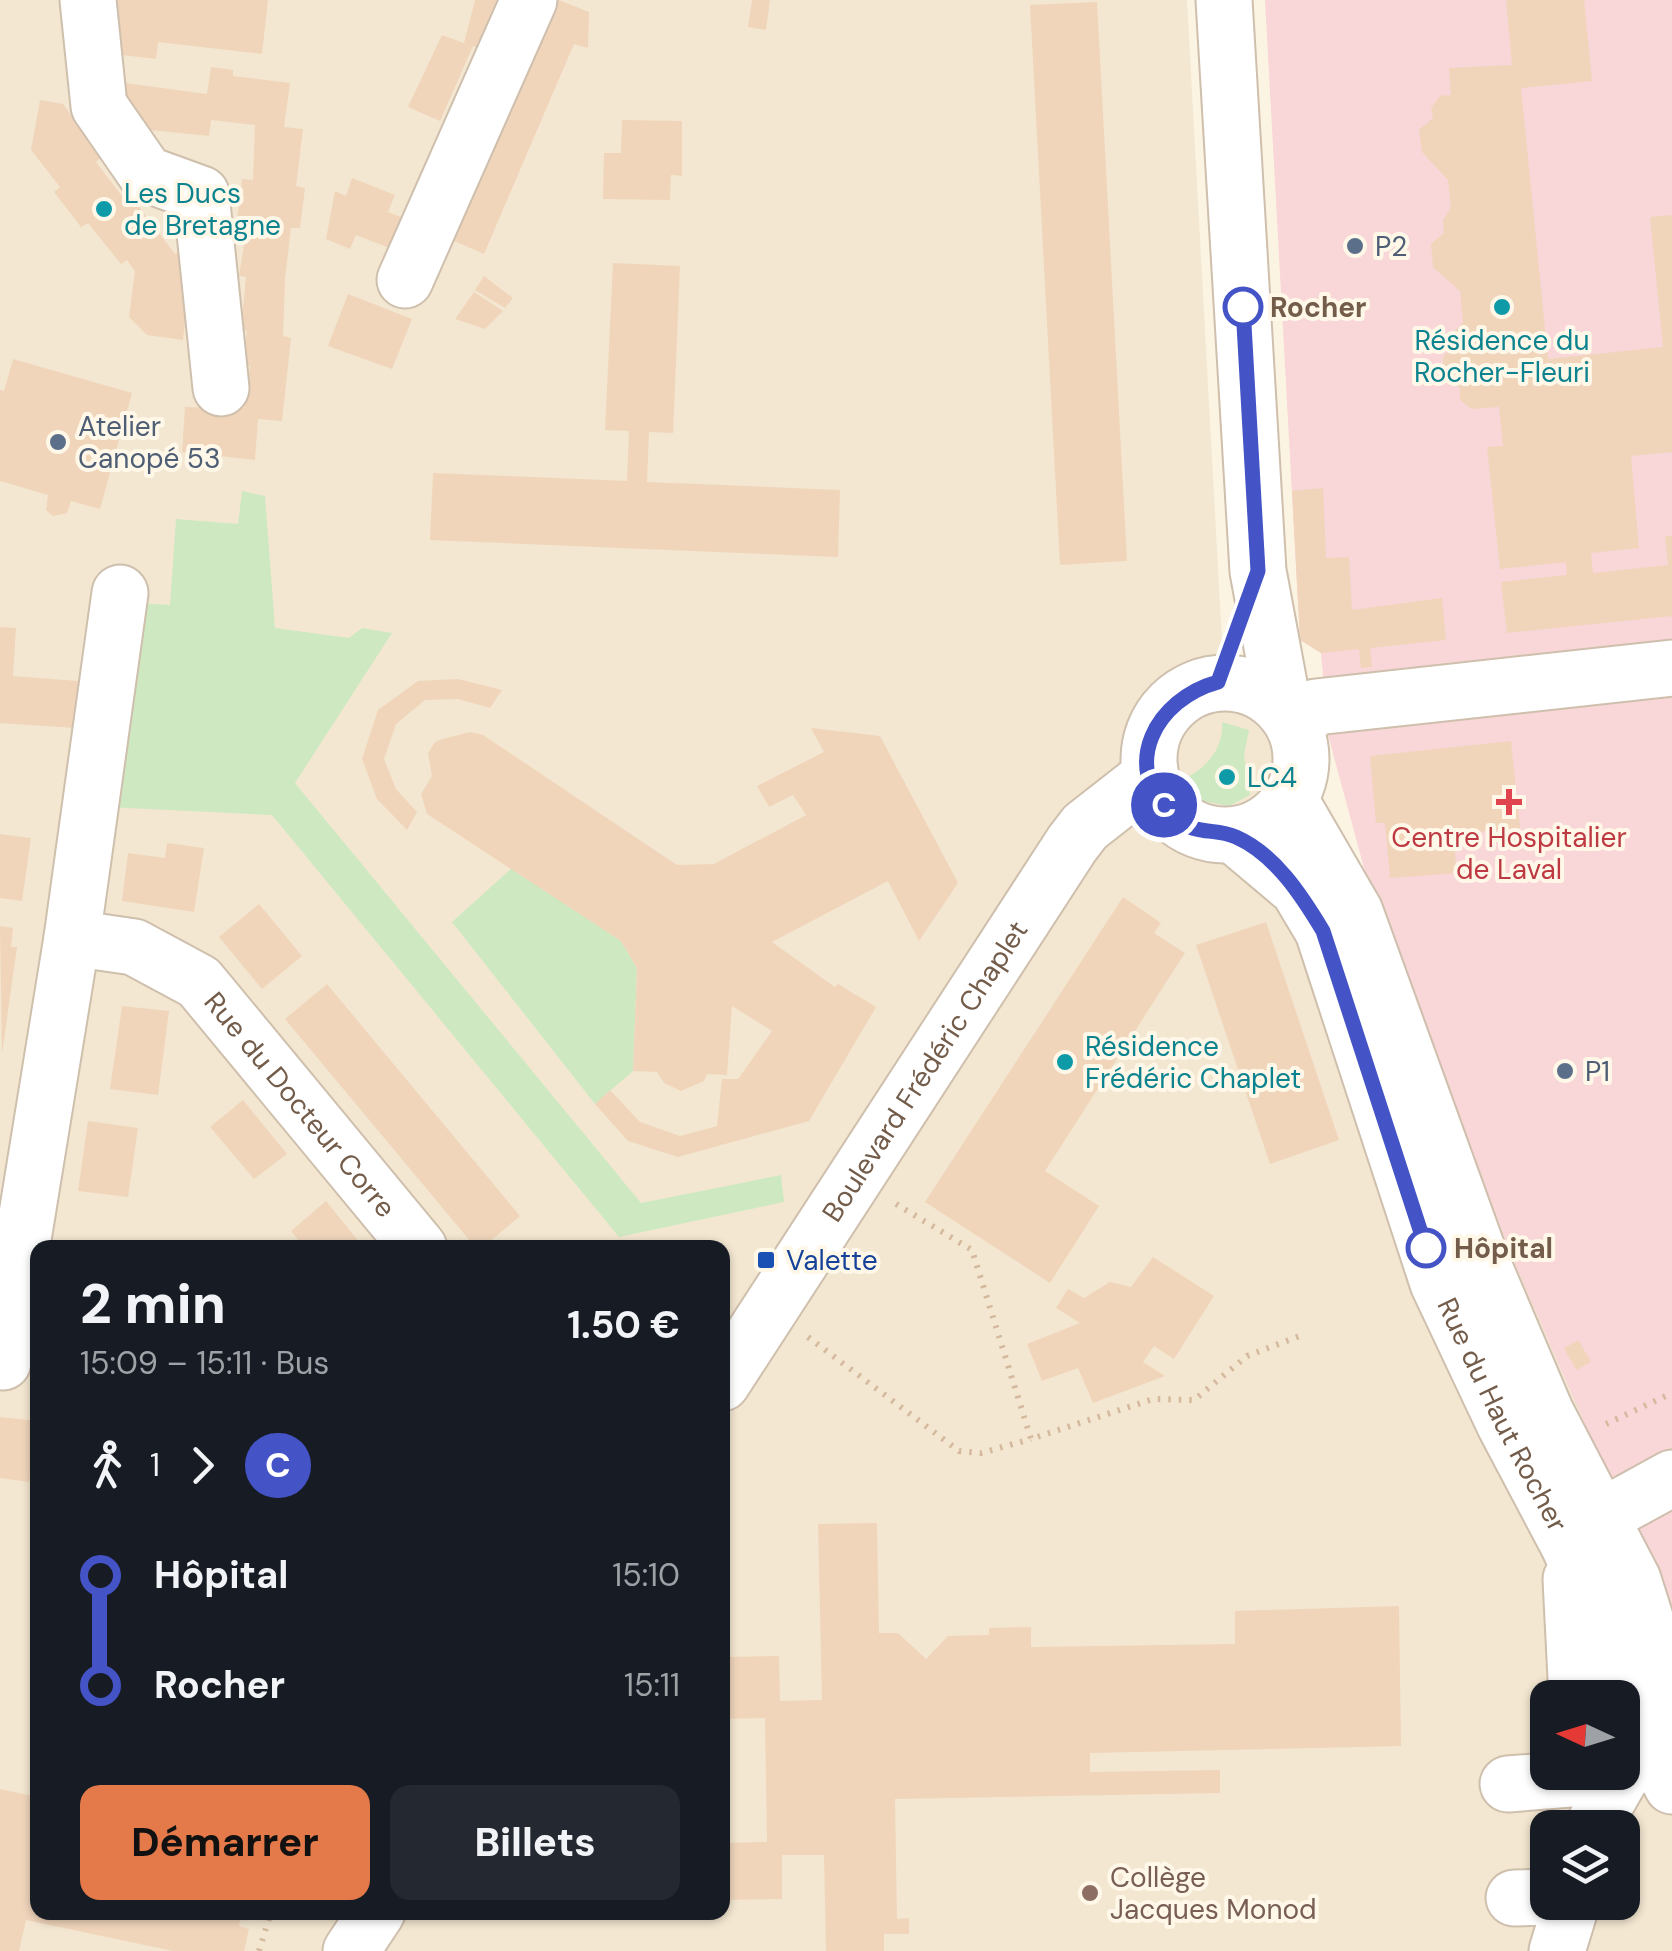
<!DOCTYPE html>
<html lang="fr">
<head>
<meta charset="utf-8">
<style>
  body { margin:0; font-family:"DM Sans",sans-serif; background:#242831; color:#f1f3f6; height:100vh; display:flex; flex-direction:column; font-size:38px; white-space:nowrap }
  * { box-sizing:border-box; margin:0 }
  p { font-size:32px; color:#9ea1a6 }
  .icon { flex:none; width:55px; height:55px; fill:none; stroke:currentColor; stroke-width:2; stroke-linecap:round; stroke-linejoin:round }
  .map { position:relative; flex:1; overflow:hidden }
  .details { position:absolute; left:30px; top:1240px; width:700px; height:680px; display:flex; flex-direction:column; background:#171b24; border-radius:20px; box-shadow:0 2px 8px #0004 }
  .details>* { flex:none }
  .badge { padding:0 20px; border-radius:32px; font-size:35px; line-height:65px }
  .needle { width:65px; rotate:274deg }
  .tools { position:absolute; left:1530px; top:1680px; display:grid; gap:20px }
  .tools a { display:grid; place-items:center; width:110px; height:110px; border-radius:20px; background:#171b24; box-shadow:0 2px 8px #0004; font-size:50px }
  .map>.badge { position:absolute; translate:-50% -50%; box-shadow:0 0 0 5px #fff }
  .legs { display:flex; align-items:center; gap:15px; height:110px; padding:0 50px; font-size:32px }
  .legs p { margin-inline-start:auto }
  .headline { display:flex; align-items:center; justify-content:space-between; height:170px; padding:0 50px }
  h1 { font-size:55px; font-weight:800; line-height:75px }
  .action { display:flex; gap:20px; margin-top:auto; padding:20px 50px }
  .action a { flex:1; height:115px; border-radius:20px; background:#e47a4a; color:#111; font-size:40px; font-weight:800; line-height:115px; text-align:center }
  .action a+a { background:#242831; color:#f1f3f6 }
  ul { padding:0 50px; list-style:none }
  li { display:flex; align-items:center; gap:35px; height:110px; font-size:38px }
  li i { display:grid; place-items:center; width:15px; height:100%; margin:0 12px; background:currentColor }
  li i::after { content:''; width:25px; height:25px; margin:-12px; border:8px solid; border-radius:50%; background:#171b24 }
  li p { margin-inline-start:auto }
  li:first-child i { background:linear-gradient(#0000 50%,currentColor 0) }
  li:last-child i { background:linear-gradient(currentColor 50%,#0000 0) }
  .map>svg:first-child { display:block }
</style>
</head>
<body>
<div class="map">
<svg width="1672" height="1951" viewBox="0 0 1672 1951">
  <rect width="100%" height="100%" fill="#fcf4e3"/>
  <!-- residential -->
  <path fill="#f3e7d1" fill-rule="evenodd" d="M0 0H1187L1222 641 1611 1451 1672 1542V1951H0ZM38 1248H722V1912H38ZM1548 1698H1622V1772H1548ZM1548 1828H1622V1902H1548Z"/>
  <!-- medical -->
  <path fill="#f9d6d7" d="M1265 0H1672V1623L1511 1255 1364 868 1328 735 1321 653 1300 640Z"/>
  <!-- green -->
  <path fill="#cee9c2" d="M242 491 265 496 275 628 349 638 362 628 392 633 295 783 641 1203 781 1175 784 1202 619 1237 272 815 107 807 135 603 170 605 176 519 238 524Z
    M1222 722 1249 730 1244 755 1250 795 1229 806 1197 800 1181 780C1205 770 1224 749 1222 722Z
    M512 868 621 941 637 968 633 1071 595 1104 452 922Z"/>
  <!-- building -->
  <path fill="#f0d5bb" d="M110 0H268L262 54 158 42 156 59 104 53Z
    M475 0H510L497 54 473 46 440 121 408 107 442 35 464 43Z
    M545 0H559L589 12 588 48 574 44 484 254 445 237Z
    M752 0H770L766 30 748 27Z
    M1506 0H1584L1592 81 1521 88 1548 359 1663 347 1650 217 1672 215V452L1631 456 1639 548 1591 553 1593 573 1668 565 1665 536H1672V616L1507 633 1501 582 1567 575 1566 562 1500 569 1487 447 1503 446 1499 407 1472 409 1460 400V388L1444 378 1443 357 1455 344 1453 333 1463 322 1460 291 1433 267 1431 244 1444 233 1443 220 1451 208 1448 180 1422 152 1419 130 1433 118 1431 108 1440 96 1451 95 1449 68 1512 65Z
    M1097 2 1127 561 1060 565 1030 5Z
    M211 67 233 70V76L290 83 284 127 303 129 296 186 305 188 300 228H291L285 279 283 336 291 338 282 421 258 419 255 460 182 452 185 407 244 408 250 366H243L247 331 241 329 246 277 239 276 248 221 237 220 242 179 253 180 255 125 211 120 209 136 130 128 110 81 207 94Z
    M40 100 63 104 101 157 96 162 121 195 127 191 175 254 179 251 191 266 183 340 147 335 129 317 135 271 127 260 121 264 88 223 81 227 54 192 60 187 31 150Z
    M622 120 682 121V176L671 175 670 200 603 199 604 153H621Z
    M352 178 395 195 388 212 420 224 408 255 356 235 350 249 326 239 335 191 346 196Z
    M613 263 680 266 673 433 649 432 647 482 840 490 838 557 430 540 433 473 627 481 629 431 605 430Z
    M484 276 513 298 505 308 475 290Z
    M474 292 503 311 485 329 455 319Z
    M348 294 412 319 392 369 328 346Z
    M13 359 132 393 100 509 71 501 67 513 53 516 46 510 48 495 0 481V390L4 391Z
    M1323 488 1326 558 1349 557 1352 610 1442 598 1446 640 1370 648 1372 667 1361 668 1359 649 1321 653 1300 640 1292 491Z
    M0 627 16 628 13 676 78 681 75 728 0 723Z
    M458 679 502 690 490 708 458 699 425 700 396 724 384 759 396 789 417 812 407 830 377 799 362 759 378 710 418 681Z
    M811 728 880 736 958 883 919 941 888 881 772 942 835 987 838 984 876 1007 809 1121 678 1157 628 1141 595 1104 610 1090 640 1122 680 1136 717 1126 722 1079H738L772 1031 732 1006 727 1075 707 1074 704 1081 681 1091 664 1083 657 1072 633 1071 637 968 621 941 427 814 421 794 432 776 428 753 435 742 446 738 470 732 483 735 677 865 714 864 806 815 793 795 769 807 757 786 824 752Z
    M1511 741 1520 828 1453 834 1457 873 1390 878 1385 823H1376L1370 756Z
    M0 834 31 838 22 901 0 898Z
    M167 843 204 848 194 912 122 901 128 853 165 858Z
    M1123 897 1161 923 1154 933 1185 953 1045 1171 1099 1206 1050 1283 925 1202Z
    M259 904 302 956 262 989 219 937Z
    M1266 922 1339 1140 1270 1164 1196 945Z
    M0 926 13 928 11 947H17L2 1054Z
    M327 984 520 1216 482 1248H476L285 1019Z
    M122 1006 169 1011 158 1095 110 1089Z
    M243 1100 287 1154 254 1179 210 1127Z
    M88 1121 138 1128 128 1197 78 1191Z
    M326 1201 364 1248H305L291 1231Z
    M1153 1257 1214 1296 1174 1359 1154 1346 1143 1362 1165 1376 1093 1403 1078 1368 1042 1381 1027 1344 1080 1323 1056 1308 1068 1289 1084 1298 1110 1282 1131 1287Z
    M1578 1340 1591 1362 1576 1370 1564 1348Z
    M0 1417 38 1421 29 1482 0 1478Z
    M877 1523 879 1633H898L926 1659 948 1636 989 1635V1628L1031 1627V1647L1235 1644V1611L1399 1606 1401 1746 1090 1753V1772L1220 1770V1793L895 1799 897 1919 909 1918V1934H884V1951H826L824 1855H782V1899L722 1900V1843L767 1842 765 1718 722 1719V1657L779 1656 780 1701 822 1700 818 1524Z
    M0 1789 38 1797V1912H242L239 1926 249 1929 244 1951H173L26 1920 19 1951H0Z"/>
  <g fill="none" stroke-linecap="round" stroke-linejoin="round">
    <!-- minor casing -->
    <g stroke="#cfbfad" stroke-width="59">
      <g id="minor">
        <path d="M88 0 99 106 146 174 201 194 221 388"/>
        <path d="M1224 0 1258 571 1284 711"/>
        <path d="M405 280 529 0"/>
        <circle cx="1225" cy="759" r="76"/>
        <path d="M1294 726 1316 707 1672 668"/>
        <path d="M1290 800 1355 912 1481 1260 1546 1413 1633 1580 1672 1703"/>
        <path id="s1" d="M1235 836 1298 889 1323 931 1438 1283 1505 1425 1569 1546 1612 1642 1632 1702 1672 1786"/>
        <path d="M72 938 120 593"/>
        <path id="s2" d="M3 1362 72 938 134 947 199 982 419 1248"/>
        <path id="s3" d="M722 1383 1072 844 1085 827 1150 776"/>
        <path d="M1575 1540 1603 1516 1672 1478"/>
        <path d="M1571 1579 1577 1698"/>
        <path d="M1508 1784 1622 1775"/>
        <path d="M1592 1828 1622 1775 1654 1751 1668 1718"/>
        <path d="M1514 1898 1548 1897"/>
        <path d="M351 1951 377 1912"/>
        <path d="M1557 1951 1572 1902"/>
      </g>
    </g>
    <!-- path -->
    <path stroke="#d5b99e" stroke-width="6" stroke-dasharray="2.5 8" stroke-linecap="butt" d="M896 1204 972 1250 1031 1439 1153 1399 1194 1400 1247 1356 1305 1334
      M808 1337 959 1451 981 1453 1031 1439
      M1606 1424 1672 1393
      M259 1951 271 1912"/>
    <!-- minor -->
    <use href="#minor" stroke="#fff" stroke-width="55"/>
  </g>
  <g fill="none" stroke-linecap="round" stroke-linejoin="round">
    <!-- line-1 casing -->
    <g stroke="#fff" stroke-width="22">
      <path id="line-1" d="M1243 307 1258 571 1218 682C1156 699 1119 766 1172 816 1196 837 1214 827 1236 837 1275 854 1302 896 1323 931L1426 1248"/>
    </g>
    <!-- line-1 -->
    <use href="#line-1" stroke="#4453c6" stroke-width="15"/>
  </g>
  <!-- markers -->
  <g fill="#0f9aa8" stroke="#fff8e9" stroke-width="4">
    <circle cx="104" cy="209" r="10"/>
    <circle cx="1502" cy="307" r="10"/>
    <circle cx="1227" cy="777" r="10"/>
    <circle cx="1065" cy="1062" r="10"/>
  </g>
  <g fill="#5c6f8a" stroke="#fff8e9" stroke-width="4">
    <circle cx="1355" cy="246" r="10"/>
    <circle cx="58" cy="442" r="10"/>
    <circle cx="1565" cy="1071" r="10"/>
  </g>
  <g fill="#fff" stroke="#4453c6" stroke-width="5">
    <circle cx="1243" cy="307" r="18"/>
    <circle cx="1426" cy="1248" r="18"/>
  </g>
  <path fill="#e0444e" stroke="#fff8e9" stroke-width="4" d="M1504 787h10v10h10v10h-10v10h-10v-10h-10v-10h10z"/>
  <rect fill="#1a4fb4" stroke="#fff8e9" stroke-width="4" x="756" y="1250" width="20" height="20" rx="5"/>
  <circle fill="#8d6e63" stroke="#fff8e9" stroke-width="4" cx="1090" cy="1893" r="10"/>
  <g text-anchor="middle" stroke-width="8" stroke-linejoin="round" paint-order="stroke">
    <!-- culture labels -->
    <g font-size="28" fill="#0d838f" stroke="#fff8e9" text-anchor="start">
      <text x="124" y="203">Les Ducs<tspan x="124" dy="32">de Bretagne</tspan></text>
      <text x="1502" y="350" text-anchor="middle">Résidence du<tspan x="1502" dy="32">Rocher-Fleuri</tspan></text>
      <text x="1247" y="787">LC4</text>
      <text x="1085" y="1056">Résidence<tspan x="1085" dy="32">Frédéric Chaplet</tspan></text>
    </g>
    <!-- service labels -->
    <g font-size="28" fill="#4e5e75" stroke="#fff8e9" text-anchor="start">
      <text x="1375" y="256">P2</text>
      <text x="78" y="436">Atelier<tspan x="78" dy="32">Canopé 53</tspan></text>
      <text x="1585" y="1081">P1</text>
    </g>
    <!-- stop labels -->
    <g font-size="28" font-weight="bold" fill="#735c4a" stroke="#fff8e9" text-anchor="start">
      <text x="1270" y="317">Rocher</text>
      <text x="1454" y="1258">Hôpital</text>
    </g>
    <!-- health labels -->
    <g font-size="28" fill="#be3a42" stroke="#fff8e9">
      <text x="1509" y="847">Centre Hospitalier<tspan x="1509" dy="32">de Laval</tspan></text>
    </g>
    <!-- street labels -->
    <g font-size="28" fill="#735c4a" stroke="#fff8e9">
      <text dy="10" stroke="none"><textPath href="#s3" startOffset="372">Boulevard Frédéric Chaplet</textPath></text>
      <text dy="10" stroke="none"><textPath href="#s2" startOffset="725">Rue du Docteur Corre</textPath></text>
      <text dy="10" stroke="none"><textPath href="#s1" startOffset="648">Rue du Haut Rocher</textPath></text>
    </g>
    <!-- transit labels -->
    <g font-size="28" fill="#164399" stroke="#fff8e9" text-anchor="start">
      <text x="786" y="1270">Valette</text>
    </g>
    <!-- education labels -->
    <g font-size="28" fill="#785e54" stroke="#fff8e9" text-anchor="start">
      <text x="1110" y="1887">Collège<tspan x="1110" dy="32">Jacques Monod</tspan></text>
    </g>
  </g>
</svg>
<div class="tools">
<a><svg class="needle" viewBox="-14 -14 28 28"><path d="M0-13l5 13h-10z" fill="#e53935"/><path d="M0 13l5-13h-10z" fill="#9ea1a6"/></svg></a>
<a><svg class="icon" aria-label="layers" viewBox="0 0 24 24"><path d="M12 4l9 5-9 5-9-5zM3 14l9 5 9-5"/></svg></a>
</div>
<b class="badge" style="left:1164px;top:805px;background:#4453c6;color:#fff">C</b>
<section class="details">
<div class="headline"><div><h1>2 min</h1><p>15:09 – 15:11 · Bus</p></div><b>1.50 €</b></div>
<div class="legs"><svg class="icon" aria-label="walk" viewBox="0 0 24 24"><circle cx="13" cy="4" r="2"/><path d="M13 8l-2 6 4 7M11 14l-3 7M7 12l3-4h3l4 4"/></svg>1<svg class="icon" aria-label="forward" viewBox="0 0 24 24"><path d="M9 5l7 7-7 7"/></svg><b class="badge" style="background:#4453c6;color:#fff">C</b></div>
<ul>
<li><i style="color:#4453c6"></i><b>Hôpital</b><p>15:10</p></li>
<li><i style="color:#4453c6"></i><b>Rocher</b><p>15:11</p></li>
</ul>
<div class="action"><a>Démarrer</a><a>Billets</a></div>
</section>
</div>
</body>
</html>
